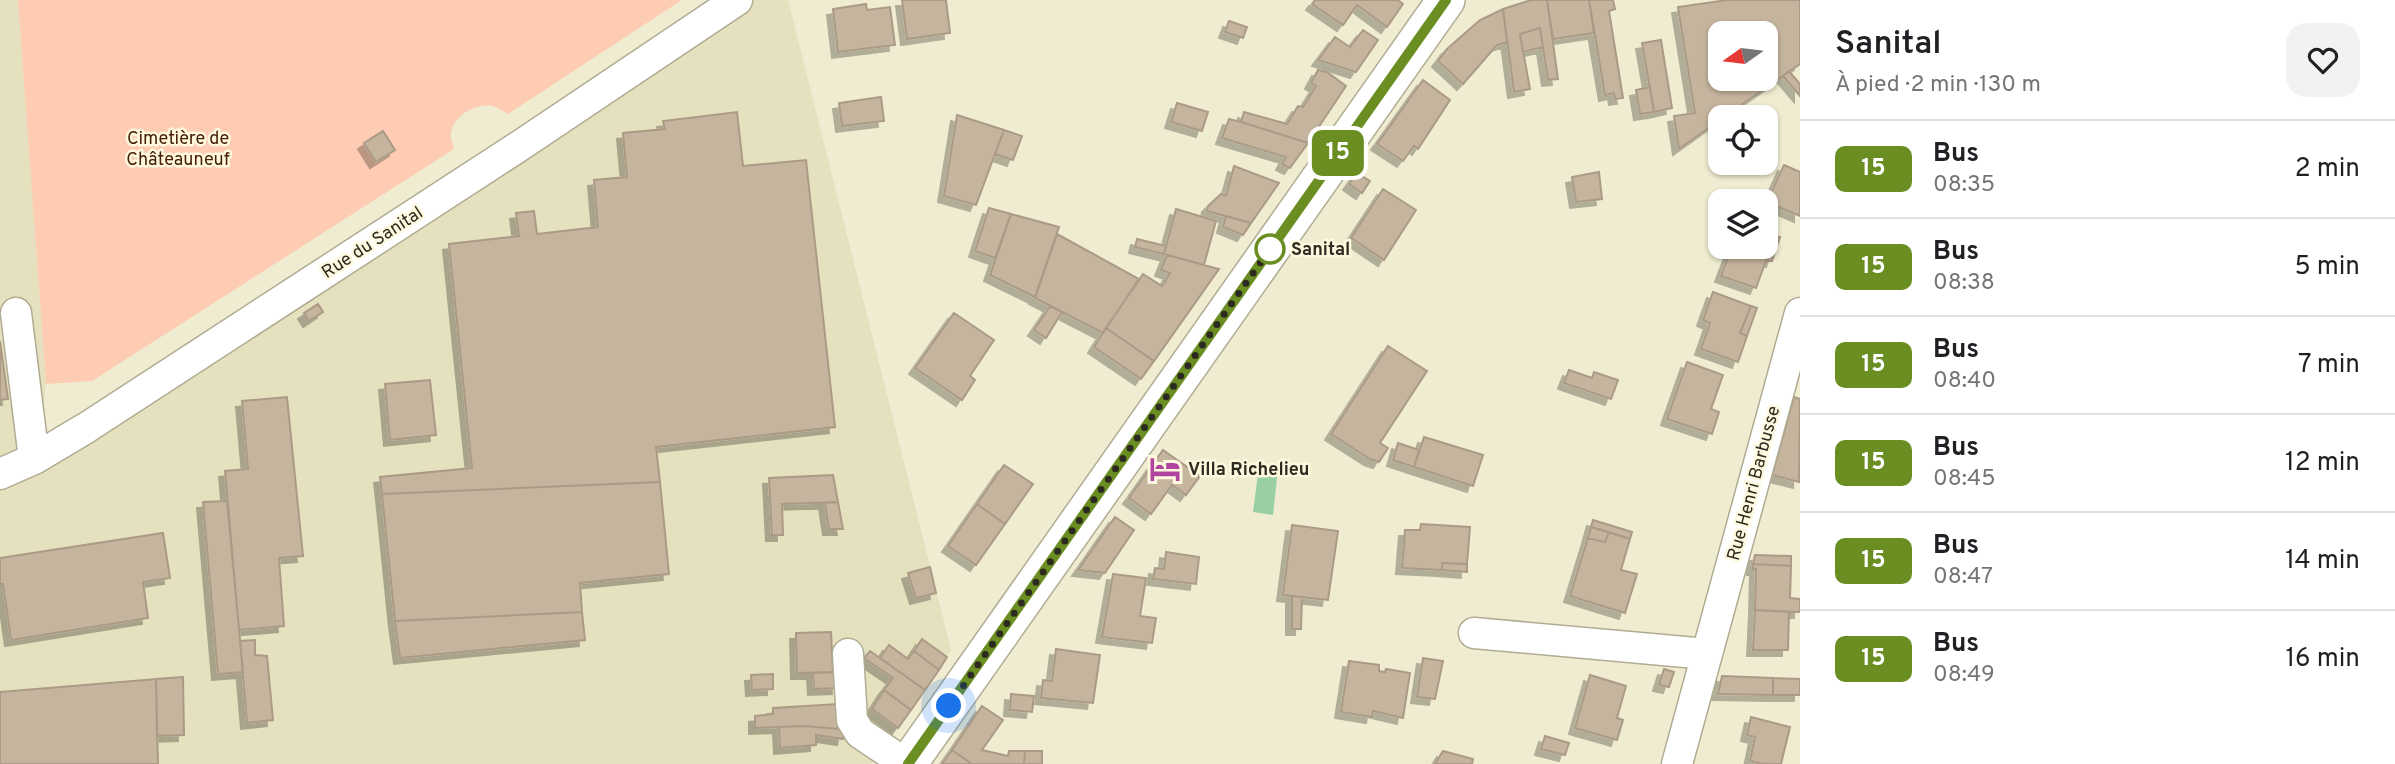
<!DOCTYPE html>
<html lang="fr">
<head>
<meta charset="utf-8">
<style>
  body { margin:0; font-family:Overpass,sans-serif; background:#f2f2f2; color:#202124; height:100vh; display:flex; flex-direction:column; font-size:26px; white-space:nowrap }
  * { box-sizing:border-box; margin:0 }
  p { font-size:23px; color:#757577 }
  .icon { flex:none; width:38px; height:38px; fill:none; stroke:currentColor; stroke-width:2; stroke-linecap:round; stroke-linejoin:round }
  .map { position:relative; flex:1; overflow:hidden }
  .drawer { display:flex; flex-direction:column; background:#fff; width:595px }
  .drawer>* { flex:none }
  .badge { padding:0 14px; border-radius:10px; font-size:24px; line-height:46px }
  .needle { width:46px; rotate:256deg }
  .controls { position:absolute; left:1708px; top:21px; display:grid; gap:14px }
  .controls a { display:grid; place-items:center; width:70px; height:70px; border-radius:14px; background:#fff; box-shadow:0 2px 5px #0004; font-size:35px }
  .you { position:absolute; width:35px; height:35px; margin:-18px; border:5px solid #fff; border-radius:50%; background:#1a73e8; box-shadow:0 0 0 10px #1a73e833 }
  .map>.badge { position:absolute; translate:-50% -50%; box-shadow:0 0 0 4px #fff }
  .round { display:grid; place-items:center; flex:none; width:74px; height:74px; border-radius:21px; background:#f2f2f2 }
  .summary { display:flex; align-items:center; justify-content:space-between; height:119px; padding:0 35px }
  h1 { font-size:33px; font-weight:600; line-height:52px }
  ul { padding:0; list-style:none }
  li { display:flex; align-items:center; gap:21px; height:98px; padding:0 35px; border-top:2px solid #e0e0e0 }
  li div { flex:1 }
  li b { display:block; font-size:26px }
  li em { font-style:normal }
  li .badge { min-width:77px; font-weight:700; text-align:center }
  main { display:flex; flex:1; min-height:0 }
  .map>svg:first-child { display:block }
</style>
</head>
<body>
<main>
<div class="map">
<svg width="1800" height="764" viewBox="0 0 1800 764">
  <defs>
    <filter id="shadow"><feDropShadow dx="-6" dy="6" stdDeviation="0" flood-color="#0004"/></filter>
  </defs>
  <rect width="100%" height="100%" fill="#f0ecd1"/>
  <!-- built -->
  <path fill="#e5e0bd" d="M0 0H18L46 384 39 451 736 0H788L951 650 871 764H0Z"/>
  <!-- green -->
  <path fill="#fdccb2" d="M18 0H682L508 114C503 111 497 107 492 106 476 103 455 115 451 132 450 137 452 143 454 149L92 381 46 384Z"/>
  <!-- water -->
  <path fill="#98cfa3" d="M1259 466 1278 469 1273 515 1253 512Z"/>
  <!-- building -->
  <path fill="#c5b49e" stroke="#ab9b86" stroke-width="2" fill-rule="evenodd" filter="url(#shadow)" d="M902 0H946L950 33 907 39Z
    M1315 0H1398L1403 4 1387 27 1357 5 1343 25 1312 4Z
    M1531 0H1547L1558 79 1548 80 1540 28 1520 34 1530 89 1514 92 1503 9Z
    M1547 0H1589L1594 33 1553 39Z
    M1589 0H1613L1615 9 1609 11 1623 98 1615 99 1614 93 1605 95Z
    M1727 0H1800V64L1724 117H1720V120L1679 149 1674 116 1695 113 1678 7ZM1720 33H1766V79H1720Z
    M866 4 867 10 890 7 895 45 838 52 833 9Z
    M1503 9 1507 42 1497 45 1463 84 1438 61 1447 49 1480 20Z
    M1229 21 1247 27 1243 38 1225 32Z
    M1540 28 1543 47 1523 52 1520 34Z
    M1363 30 1378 40 1356 72 1318 60 1335 37 1350 47Z
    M1661 40 1672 108 1654 112 1642 43Z
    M1318 70 1327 72 1346 86 1308 143 1241 122 1244 112 1287 124 1298 106 1303 107 1316 86 1311 83Z
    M1789 71 1800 84V96L1783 76Z
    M1423 80 1450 100 1418 149 1414 146 1403 161 1377 144Z
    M1650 87 1654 112 1640 114 1636 90Z
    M881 97 884 121 842 126 839 103Z
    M1177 103 1208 112 1202 131 1171 122Z
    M737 112 743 166 806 160 835 427 656 447 660 482 382 494 380 477 472 468 449 244 519 236 516 213 534 211 537 234 598 227 594 180 627 177 623 133 665 129 663 121Z
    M957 115 1004 130 976 205 944 196Z
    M1229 119 1241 122 1308 143 1290 168 1282 164 1286 157 1222 138Z
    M1004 130 1022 136 1013 160 995 154Z
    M383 131 395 150 376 162 364 143Z
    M1784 165 1800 172V216L1767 202Z
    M1234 166 1279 183 1251 223 1207 211 1208 206 1221 194 1226 196Z
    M1599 172 1602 199 1576 202 1572 177Z
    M1357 173 1370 181 1362 193 1349 184Z
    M1383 189 1416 210 1384 260 1351 238Z
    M989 208 1011 214 995 258 975 251Z
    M1176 209 1216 221 1204 265 1164 254Z
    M1011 214 1059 227 1035 297 990 275Z
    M1226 216 1251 223 1243 235 1223 227Z
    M1766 233 1775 236 1756 288 1721 276 1732 247H1766Z
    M1057 234 1139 279 1103 333 1035 298Z
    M1775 236 1780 237 1772 261 1766 260Z
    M1137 239 1166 246 1164 254 1135 247Z
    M1167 255 1219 269 1154 361 1106 328 1143 274 1162 286 1170 273 1161 270Z
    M1713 292 1751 306 1740 333 1747 336 1738 362 1701 349 1710 323 1703 320Z
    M318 304 323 312 309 321 304 313Z
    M1050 306 1062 312 1046 338 1034 330Z
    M1751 306 1757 308 1747 336 1740 333Z
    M954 313 994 340 970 376 975 380 962 400 915 368Z
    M1106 328 1154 361 1141 379 1094 347Z
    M0 341 8 399 0 400Z
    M1388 346 1427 371 1380 443 1388 448 1379 462 1370 459 1331 434Z
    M1687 362 1723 375 1711 409 1719 412 1712 434 1667 419Z
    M1569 370 1592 378 1594 372 1618 380 1611 399 1564 383Z
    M430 380 436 435 390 440 385 384Z
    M287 397 303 556 279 558 284 626 239 630 225 471 248 469 242 401Z
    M1794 397 1800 399 1799 482 1772 475Z
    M1424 437 1483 455 1473 486 1414 467Z
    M1398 443 1419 450 1414 467 1393 460Z
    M1163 450 1200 476 1186 495 1172 485 1151 514 1129 498Z
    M1004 465 1033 484 1005 524 977 504Z
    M833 475 838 502 782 504 783 535H772L769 478Z
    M660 482 669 574 580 583 582 612 395 621 382 494Z
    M227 501 243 672 218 674 203 502Z
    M838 502 843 529H829L825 503Z
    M977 504 1005 524 976 565 948 546Z
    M1115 517 1134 530 1105 573 1078 570Z
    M1593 520 1632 532 1630 539 1591 527Z
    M1421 524 1470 527 1467 564 1442 563V570L1402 568 1405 530H1420Z
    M1292 525 1338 531 1328 600 1283 595Z
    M1591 527 1609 532 1605 542 1588 538Z
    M1609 532 1630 539 1621 570 1637 574 1625 613 1570 596 1588 538 1605 542Z
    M163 533 170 578 143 582 148 618 11 640 3 584H0V558Z
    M1166 552 1199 557 1196 584 1153 579 1155 568 1164 569Z
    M1755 555 1791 556V566L1753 564Z
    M1442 563 1467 564V572L1442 570Z
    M1753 564 1791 566 1790 598 1800 599V612L1755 610 1756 569H1753Z
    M930 567 936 593 916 598 908 573Z
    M1113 574 1146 578 1140 616 1156 618 1152 643 1102 637Z
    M1292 596 1302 597 1301 629H1292Z
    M1755 610 1789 612 1788 650H1753Z
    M582 612 585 640 400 658 395 621Z
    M831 632 833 672 797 673 796 633Z
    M922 639 947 657 939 670 914 651Z
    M255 640V655L267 656 273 720 247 723 240 641Z
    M889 645 908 659 914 651 939 670 925 690 880 658Z
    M1056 649 1100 655 1093 703 1041 698 1043 680 1052 681Z
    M870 651 925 690 911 710 884 690 893 678 864 658Z
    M1423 658 1443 661 1435 699 1417 697Z
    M1349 661 1379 665V671L1385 672 1386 669 1410 673 1403 718 1373 711 1372 717 1341 712Z
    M1664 669 1674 672 1669 687 1659 685Z
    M837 672 838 688 814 689 813 673Z
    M773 674V689L752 690 751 675Z
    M1590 675 1626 686 1617 718 1623 720 1617 740 1575 728Z
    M1722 676 1773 678V695L1718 694Z
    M183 677 184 735 157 736 156 679Z
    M1773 678 1800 679V695H1773Z
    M156 679 158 764H0V692Z
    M884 690 911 710 898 728 872 709Z
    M1011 694 1034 696 1032 712 1010 710Z
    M838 704V729L804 726 755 728V716L773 714V708Z
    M982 706 1003 720 982 750 1008 756 1009 751H1025L1024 764H972L952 750Z
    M1751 717 1790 727 1781 764H1763L1750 761 1755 737 1747 735Z
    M804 726 838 729 844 734 843 739 816 735V745L780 748 779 727Z
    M1545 736 1569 743 1565 755 1541 749Z
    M952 750 972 764H942Z
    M1025 751H1042V764H1024Z
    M1443 751 1473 759 1472 764H1435Z"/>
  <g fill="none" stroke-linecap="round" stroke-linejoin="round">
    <!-- minor casing -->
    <g stroke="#b0ac92" stroke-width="33">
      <path id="minor" d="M16 313 34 459
        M0 474 34 459 86 428 521 145 737 0
        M1474 633 1707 654
        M848 654 852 720 860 733 906 764
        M1677 764 1800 313"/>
    </g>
    <!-- major casing -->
    <g stroke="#b0ac92" stroke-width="40">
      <path id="major" d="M908 764 1446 0"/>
    </g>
    <!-- minor -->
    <use href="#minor" stroke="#fff" stroke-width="30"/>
    <!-- major -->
    <use href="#major" stroke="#fff" stroke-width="37"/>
  </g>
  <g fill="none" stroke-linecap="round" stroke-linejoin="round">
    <!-- line casing -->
    <g stroke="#fff" stroke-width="16">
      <path id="line" d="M908 764 1446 0"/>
    </g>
    <!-- line -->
    <use href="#line" stroke="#6b8e23" stroke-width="10"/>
    <!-- walk -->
    <path stroke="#2d2b21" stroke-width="7" stroke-dasharray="0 12.6" d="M949 706 1277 239 1270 249"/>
  </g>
  <!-- icons -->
  <defs>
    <g id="hotel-bare" transform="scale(2.415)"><path d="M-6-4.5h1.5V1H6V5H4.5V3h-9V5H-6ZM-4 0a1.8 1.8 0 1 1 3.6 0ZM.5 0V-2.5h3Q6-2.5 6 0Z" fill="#b143a1" stroke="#fef9de" stroke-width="2.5" paint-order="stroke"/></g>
  </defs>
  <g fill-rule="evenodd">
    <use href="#hotel-bare" x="1165" y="469"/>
  </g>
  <!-- markers -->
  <circle fill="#fff" stroke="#6b8e23" stroke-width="3.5" cx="1270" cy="249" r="14"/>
  <g text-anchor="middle" stroke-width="5" stroke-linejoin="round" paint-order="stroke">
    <!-- park labels -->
    <g font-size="18" fill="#472008" stroke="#fef9de">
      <text x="178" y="144">Cimetière de<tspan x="178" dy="21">Châteauneuf</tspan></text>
    </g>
    <!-- street labels -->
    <g font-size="18" fill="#2d2b21" stroke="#fef9de">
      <text transform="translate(372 242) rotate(-33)" y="6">Rue du Sanital</text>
      <text transform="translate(1753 483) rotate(-75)" y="6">Rue Henri Barbusse</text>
    </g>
    <!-- stop labels -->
    <g font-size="18" font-weight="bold" fill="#2d2b21" stroke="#fef9de" text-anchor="start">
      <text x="1291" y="255">Sanital</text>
    </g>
    <!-- poi labels -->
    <g font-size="18" font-weight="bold" fill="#2d2b21" stroke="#fef9de" text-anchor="start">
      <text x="1188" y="475">Villa Richelieu</text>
    </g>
  </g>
</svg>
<div class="controls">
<a><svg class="needle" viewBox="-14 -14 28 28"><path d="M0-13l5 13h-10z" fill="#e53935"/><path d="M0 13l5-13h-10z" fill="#757577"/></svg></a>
<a><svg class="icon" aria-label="locate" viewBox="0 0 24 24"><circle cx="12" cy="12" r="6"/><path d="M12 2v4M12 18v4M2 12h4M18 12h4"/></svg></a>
<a><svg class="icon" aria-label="layers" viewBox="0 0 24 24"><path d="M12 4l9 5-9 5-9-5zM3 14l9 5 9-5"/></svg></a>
</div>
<div class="you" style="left:949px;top:706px"></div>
<b class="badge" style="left:1338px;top:153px;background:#6b8e23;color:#fff">15</b>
</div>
<section class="drawer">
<div class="summary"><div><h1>Sanital</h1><p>À pied · 2 min · 130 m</p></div><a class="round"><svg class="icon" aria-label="heart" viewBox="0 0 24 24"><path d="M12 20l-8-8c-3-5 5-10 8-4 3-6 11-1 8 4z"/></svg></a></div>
<ul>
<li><span class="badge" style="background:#6b8e23;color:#fff">15</span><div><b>Bus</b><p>08:35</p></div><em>2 min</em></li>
<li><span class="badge" style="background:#6b8e23;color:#fff">15</span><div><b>Bus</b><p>08:38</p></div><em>5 min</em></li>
<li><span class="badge" style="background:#6b8e23;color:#fff">15</span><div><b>Bus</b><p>08:40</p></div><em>7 min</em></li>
<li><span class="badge" style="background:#6b8e23;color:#fff">15</span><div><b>Bus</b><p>08:45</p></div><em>12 min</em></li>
<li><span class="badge" style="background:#6b8e23;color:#fff">15</span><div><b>Bus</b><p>08:47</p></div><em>14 min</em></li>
<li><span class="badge" style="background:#6b8e23;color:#fff">15</span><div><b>Bus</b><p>08:49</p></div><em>16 min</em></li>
</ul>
</section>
</main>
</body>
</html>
